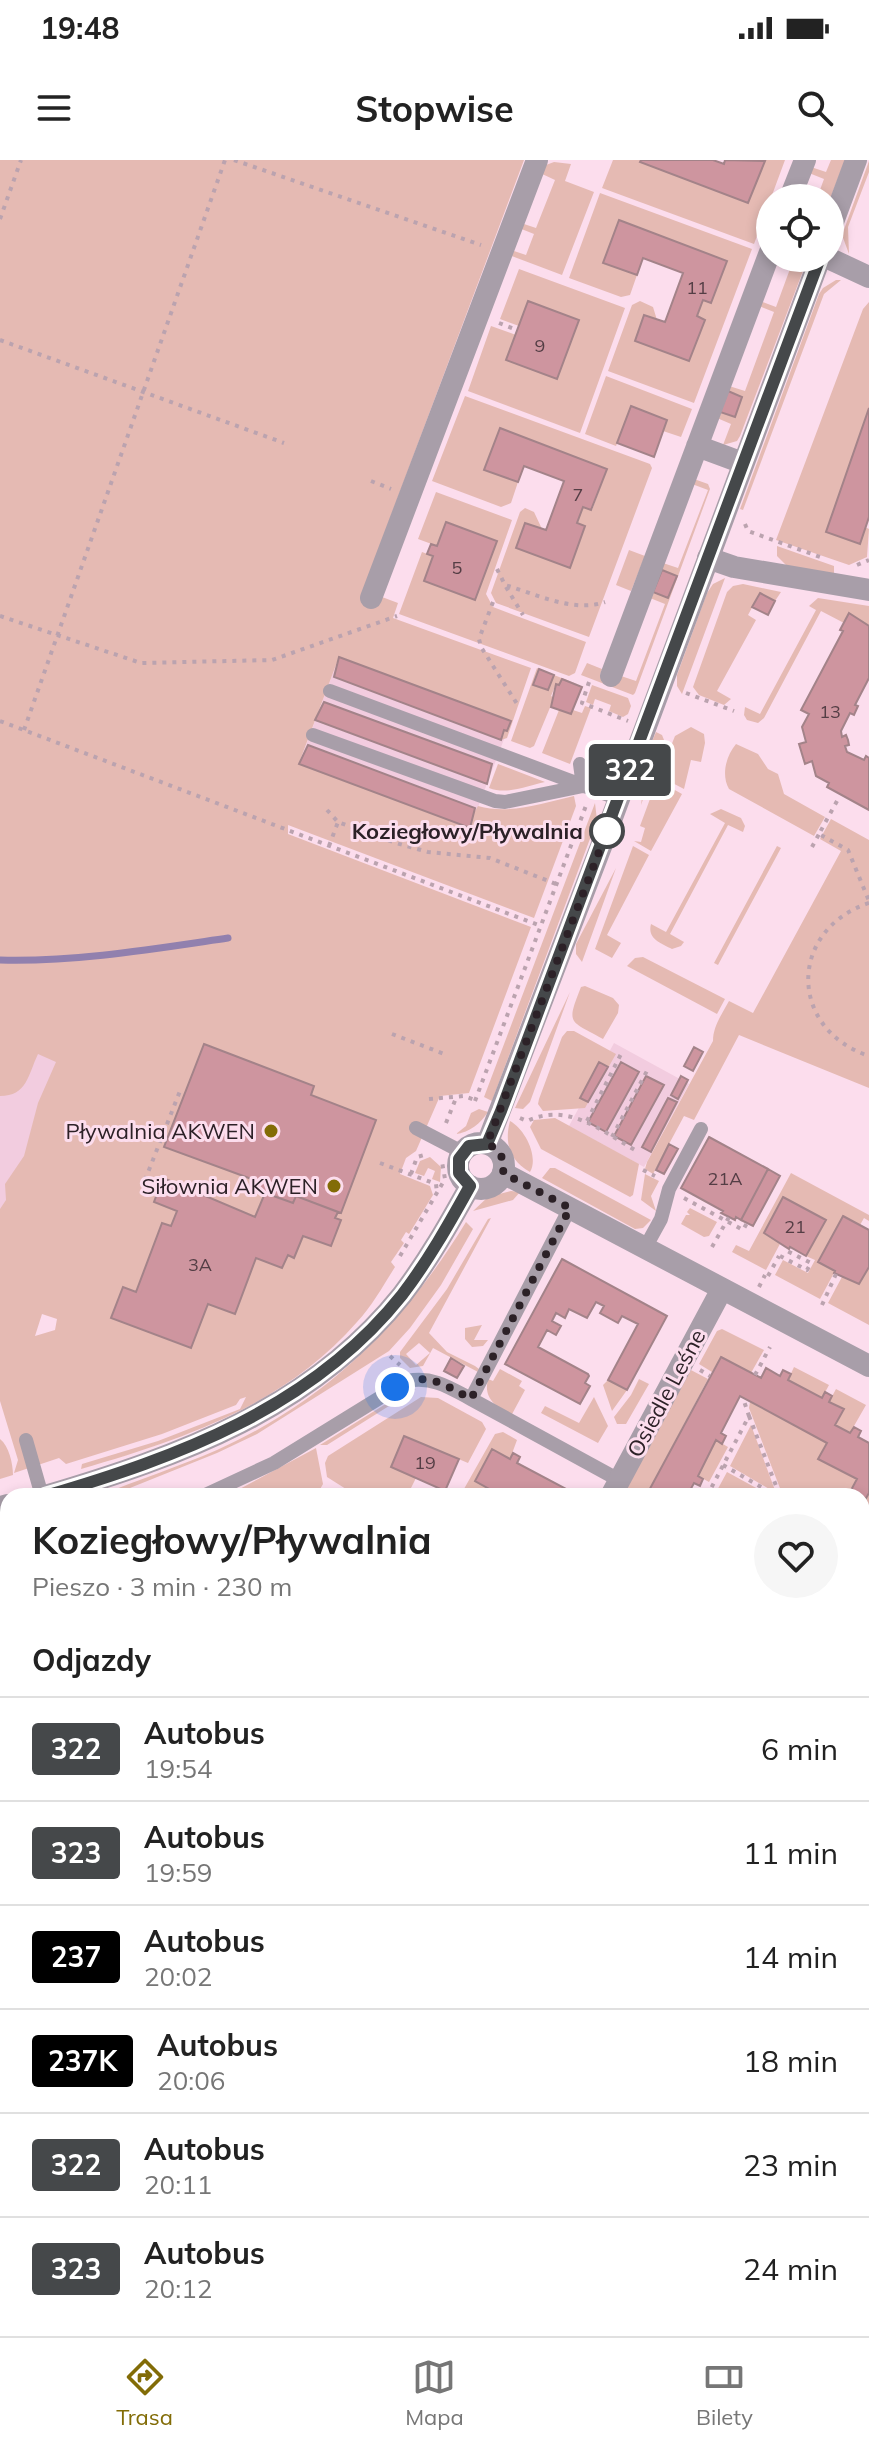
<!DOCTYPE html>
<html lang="pl">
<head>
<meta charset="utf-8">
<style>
  body { margin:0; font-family:Mulish,sans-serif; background:#f6f6f6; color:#222; height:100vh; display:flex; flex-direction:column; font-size:30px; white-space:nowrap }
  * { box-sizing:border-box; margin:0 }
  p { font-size:26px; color:#767676 }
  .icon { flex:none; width:44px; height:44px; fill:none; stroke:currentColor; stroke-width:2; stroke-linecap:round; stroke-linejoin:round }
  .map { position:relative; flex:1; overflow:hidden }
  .drawer { position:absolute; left:0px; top:1328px; width:870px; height:848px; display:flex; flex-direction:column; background:#fff; border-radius:24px 24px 0 0; box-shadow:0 4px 12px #0003 }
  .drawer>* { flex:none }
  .badge { padding:0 16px; border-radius:6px; font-size:28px; line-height:52px }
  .tools { position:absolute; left:756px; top:24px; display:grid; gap:16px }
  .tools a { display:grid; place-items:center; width:88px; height:88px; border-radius:50%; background:#fff; box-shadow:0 4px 12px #0003; font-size:40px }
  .you { position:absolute; width:40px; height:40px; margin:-20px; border:6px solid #fff; border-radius:50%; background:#1a73e8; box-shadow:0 0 0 12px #1a73e833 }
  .map>.badge { position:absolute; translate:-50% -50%; box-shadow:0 0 0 4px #fff }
  h2 { padding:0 32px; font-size:30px; line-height:72px }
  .round { display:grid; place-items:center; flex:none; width:84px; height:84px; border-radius:42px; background:#f6f6f6 }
  .head { display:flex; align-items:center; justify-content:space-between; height:136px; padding:0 32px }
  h1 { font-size:38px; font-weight:700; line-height:60px }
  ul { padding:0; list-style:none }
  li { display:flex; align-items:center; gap:24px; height:104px; padding:0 32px; border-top:2px solid #e0e0e0 }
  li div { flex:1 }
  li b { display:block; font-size:30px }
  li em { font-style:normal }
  li .badge { min-width:88px; font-weight:700; text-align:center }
  .status { display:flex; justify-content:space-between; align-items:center; height:56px; padding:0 40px; background:#fff; direction:ltr }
  .status svg { height:22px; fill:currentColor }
  header { display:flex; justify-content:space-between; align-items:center; height:104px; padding:0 32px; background:#fff; font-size:36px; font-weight:700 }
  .tab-bar { display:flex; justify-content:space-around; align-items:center; height:112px; border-top:2px solid #e0e0e0; background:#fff; font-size:22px; color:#767676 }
  .tab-bar a { display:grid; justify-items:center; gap:4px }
  .tab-bar .current { color:#826c07 }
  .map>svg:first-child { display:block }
</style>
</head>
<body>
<div class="status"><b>19:48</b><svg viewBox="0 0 49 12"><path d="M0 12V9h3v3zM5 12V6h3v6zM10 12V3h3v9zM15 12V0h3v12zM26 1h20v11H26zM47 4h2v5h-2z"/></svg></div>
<header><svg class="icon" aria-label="menu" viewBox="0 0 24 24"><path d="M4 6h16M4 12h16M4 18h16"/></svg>Stopwise<svg class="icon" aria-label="search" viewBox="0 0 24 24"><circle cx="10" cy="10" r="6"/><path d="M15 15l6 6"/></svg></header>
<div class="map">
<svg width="869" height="2176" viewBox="0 0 869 2176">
  <rect width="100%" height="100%" fill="#fcdded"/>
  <!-- built -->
  <path fill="#f2ccdf" d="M339 497 511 561 470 668 299 604Z
    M117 794 0 1072V801Z
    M614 883 689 924 644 1007 569 966Z"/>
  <!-- green -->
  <path fill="#e5bab3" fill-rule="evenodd" d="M0 0H524L361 436 382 437 398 443 393 458 531 508 507 578 501 580 504 570H507L339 497 299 603 469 668 473 659 471 658 478 646C510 655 542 643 574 636L576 646 534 758 288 665V674L531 767 469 933 440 936 416 991 406 998 400 1014 430 1026 433 1035 409 1074 406 1072 401 1080 404 1083 391 1102 395 1107C383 1126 372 1146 357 1162 285 1245 183 1279 81 1309L82 1304 158 1281 240 1249 246 1237 240 1239 236 1245 162 1274 66 1304 59 1298 14 1313 18 1300 0 1241V1049L6 1040 5 1024 24 996 38 943 56 902 38 894C28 915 27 936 0 936ZM42 1154 57 1159 55 1170 35 1176Z
    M613 0H641L640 2 748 43 764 1 762 0H785L754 84 602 28Z
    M831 0H845L830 39 817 38 824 19 809 13 811 7 826 12Z
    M869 1V12L848 67 849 94 842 75Z
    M554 2 571 4 565 21 594 32 562 115 509 95 511 90 526 95 534 74 519 68 521 63 536 68 555 20 540 13 546 5Z
    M600 33 752 89 694 243 608 211 632 145 640 141 653 147 657 160 635 181 689 201 705 160 697 156 703 140 711 143 726 101 619 61 603 103 637 115 630 135 621 137 569 118Z
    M794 98H808L740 276 737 281 723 285 731 264 717 258 720 252 735 257 742 237 727 231 729 226 745 231 774 152 759 146 760 141 776 147Z
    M519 109 625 148 580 273 468 231 491 166 516 175 557 218 579 161 529 141 519 166 500 159Z
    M836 120H841L824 134 743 350 740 349 819 134 823 128Z
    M869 142V248L826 372 859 384 865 367 869 369 867 397 849 405 776 380 863 149Z
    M606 216 692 249 681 277 663 271 667 260 631 247 616 286 585 274Z
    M465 236 650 304 652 308 589 477 496 443 491 433 520 352 525 348 534 352 542 369 525 363 516 388 570 408 585 367 577 363 583 347 592 350 607 309 500 268 484 310 518 322 511 343 501 347 432 321Z
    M694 319 708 324 710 329 635 533 633 535 581 515 587 503 602 509 600 515 618 521 621 516 636 521 665 444 650 438 653 431 668 438 677 417 660 409 663 403 678 408 708 330 692 324Z
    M436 332 512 360 486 434 493 447 586 482 575 513 569 516 399 454 422 392 433 396 424 421 446 362 437 386 418 379Z
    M777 386 834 406V414L787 406 777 396Z
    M629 390 645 396 631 431 616 425Z
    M725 418 682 534 677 526V515L707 433 713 424Z
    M743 424 781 432 775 441 760 433 748 455 756 460 717 531 731 539 724 545 699 535 693 527 727 432 733 426Z
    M818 438 869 446V466L849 453 844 463 821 451 764 558 758 563 747 560 744 555 745 547 760 554 816 450 809 446Z
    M537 508 539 509 534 525 548 530 554 515 582 526 562 519 559 525 556 524 551 536 554 538 534 586 530 588 511 581Z
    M592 525 628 538 631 546 628 554 623 557 609 551 611 545 595 539 593 545 586 542Z
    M585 546 591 548 570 604 542 593 559 550 571 554 573 550 582 553Z
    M691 567 704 574 705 583 701 602 691 600 684 629 659 616 675 576Z
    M656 572 662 575 664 580 641 645 648 591Z
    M736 584 758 594 768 609 778 614 784 634 825 657 814 676 729 629C721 615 726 596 736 584Z
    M498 604 545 622C527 626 507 635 489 628Z
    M657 620 682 634 651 691 634 681 641 682 645 668 640 666Z
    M595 643 597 660 492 941 484 937Z
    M721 649 741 658 745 666 743 672 728 665 670 774 684 782 681 786 672 789C661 783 647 779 651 764L666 772 725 663 710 654Z
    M831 659 869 680V928L739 875 694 960 684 956 653 1014 645 1009 647 1002 713 881C713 866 722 854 729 841L753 853 841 691 820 679Z
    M633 686 649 695 607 775 621 783 612 798 595 789Z
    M777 686 781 688 718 805 714 803Z
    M616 708 582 802 576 794V784Z
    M643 797 725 839 717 854 627 806 635 798Z
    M585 826 613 838 619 845 618 853 603 879C569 860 566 865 581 827Z
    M570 832 530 942 523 949 515 948Z
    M567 871H574L616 894 585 948 543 951 538 944 539 939 562 877Z
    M479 949 488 952C480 964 470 972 456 974L466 966 471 953Z
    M555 958 639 1004 633 1035 630 1037 541 989 530 967 534 960Z
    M510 961C525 969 539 997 530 1012 510 1001 504 983 510 961Z
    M430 997 441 1007 440 1022 432 1019 435 1011 428 1008 424 1016 415 1013 420 1001Z
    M550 1008H555L651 1060 643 1068 635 1069 542 1018Z
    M791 1013 869 1055V1061L864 1058 860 1065 843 1056 819 1102 835 1111 820 1139 775 1115 783 1100 808 1113 815 1100 806 1096 825 1061 783 1038 764 1072 781 1082 766 1110 732 1092 736 1085 749 1091Z
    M645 1014 659 1021 651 1036 656 1051 641 1040Z
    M511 1031 520 1032 513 1040 473 1051 488 1037Z
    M690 1048 717 1062 709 1076 704 1077 681 1064 686 1055H690L687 1052Z
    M491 1058 429 1173 447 1192 475 1206 479 1209 478 1212 433 1188 423 1206 410 1208 400 1198V1192L447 1129 488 1059ZM419 1183 430 1193 416 1205 406 1194Z
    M466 1062 473 1069 441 1125 410 1168 389 1191 257 1274 217 1293 115 1334 98 1336C137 1320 178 1307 217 1290 326 1241 403 1165 466 1062Z
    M869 1107V1165L828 1143 843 1115 859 1124Z
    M482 1165 474 1180H488L483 1186 472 1187 465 1179V1168Z
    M722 1169 764 1190 751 1213 721 1197 712 1212 699 1204 717 1171Z
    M794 1207 829 1225 822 1238 788 1220Z
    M500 1209 522 1221 519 1226 525 1230 511 1256C496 1246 483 1239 488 1219L493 1221Z
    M689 1209 708 1219 646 1336H621Z
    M639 1219 649 1224 626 1264H617L614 1257 631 1235Z
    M608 1220 627 1230 612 1251 603 1225Z
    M416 1229 327 1285H320L408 1230Z
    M836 1229 866 1245 850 1273 835 1265 844 1250 829 1242Z
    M421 1237 438 1238 482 1262 486 1269 468 1303 404 1276 391 1307 416 1318 407 1336H357L327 1317 325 1303 328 1296Z
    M594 1237 608 1266 598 1283 541 1253 545 1246 579 1263Z
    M750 1242 827 1283 818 1299 857 1319 850 1332 858 1336H783L749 1248Z
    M751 1265 776 1333 730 1306Z
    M503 1272 517 1280 510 1299 492 1290 475 1321 502 1336H460L495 1274Z
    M0 1279C9 1286 13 1304 13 1315L0 1319Z
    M716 1280 728 1287 709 1322 698 1316Z
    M316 1288 323 1324 319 1331 299 1336H235L234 1332Z
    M727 1312 771 1336H714Z
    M869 1333V1382L862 1378V1338L865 1340Z
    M8 1377V1449L0 1457V1378Z
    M8 1484V1558L0 1550V1490Z
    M862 1490 869 1491 866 1526 869 1527V1561L862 1560Z
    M865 1579 869 1585V1758L862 1762V1582Z
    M862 1820 869 1821V1883L862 1882Z
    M8 2019V2071L0 2066V2024Z
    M0 2134 8 2159V2168H11L14 2176H0Z
    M652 2168H708V2176H652Z"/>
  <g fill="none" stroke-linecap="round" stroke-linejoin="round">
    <!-- stream -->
    <path stroke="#9180ae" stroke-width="7" d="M0 800C76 802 153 789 228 778"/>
  </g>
  <!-- building -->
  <path fill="#ce959f" stroke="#a38389" stroke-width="2" d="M641 0H713L724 4 725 0 765 1 748 43 640 2Z
    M619 60 727 101 711 143 703 140 697 156 705 160 689 201 635 181 644 155 665 162 683 113 643 98 637 115 603 103Z
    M528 141 579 160 557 219 506 200Z
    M728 231 742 237 735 257 720 252Z
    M631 246 667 260 654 297 617 283Z
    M869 248V357L860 384 826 372Z
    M500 268 607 309 591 350 583 347 577 363 585 366 570 408 516 388 525 363 546 370 564 321 524 306 518 322 484 310Z
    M446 362 497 381 475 440 424 421 433 396 427 394 431 384 437 386Z
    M662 410 677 416 668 438 653 432Z
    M760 433 775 441 768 455 752 447Z
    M849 453 869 466V518L855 545 858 546 854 555 850 553 841 571 842 577 846 575 848 580 849 585 845 586 847 592 864 600 866 596 869 598V650L827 627 829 623 816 616 812 601 805 604 799 584 806 582 802 567 809 554 801 550 843 471 840 470Z
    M339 497 511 561 507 571 504 570 501 580 334 517Z
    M539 509 554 515 548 530 533 525Z
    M562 519 582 527 571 554 551 547 556 524 559 525Z
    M324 542 492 604 487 624 315 560Z
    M308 585 475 648 470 668 299 604Z
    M204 884 314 926 311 935 376 960 341 1053 296 1036 293 1043 254 1029 257 1021 164 987Z
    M694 887 703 892 693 911 684 906Z
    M599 902 608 907 588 942 580 938Z
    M621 902 639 912 606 972 588 962Z
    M646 916 664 925 631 985 614 976Z
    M681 916 688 920 678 939 671 935Z
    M668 938 677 942 651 992 642 987Z
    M709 977 768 1009 741 1060 736 1057 735 1060 721 1053 723 1051 681 1028Z
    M669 984 678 989 664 1014 656 1010Z
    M768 1009 780 1016 753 1066 741 1060Z
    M163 1018 255 1057 265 1033 293 1043 296 1036 338 1052 335 1058 341 1060 331 1086 303 1076 294 1098 288 1095 282 1108 256 1098 235 1154 208 1144 191 1188 111 1158 123 1127 136 1132 162 1063 171 1066 177 1051 154 1042Z
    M783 1037 826 1060 806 1096 790 1087 789 1089 764 1073Z
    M843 1056 869 1070V1107L859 1124 834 1113 835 1111 818 1102Z
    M562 1099 667 1156 627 1230 608 1220 638 1164 622 1156 618 1163 600 1153 604 1146 596 1142 587 1158 569 1149 565 1158 556 1153 552 1161 561 1166 556 1175 547 1170 538 1187 588 1214 589 1216 585 1223 590 1226 580 1244 505 1204Z
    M721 1197 761 1218 766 1208 780 1216 783 1210 791 1214 788 1220 822 1238 825 1232 832 1236 829 1242 844 1249 835 1265 850 1273 854 1267 861 1271 858 1277 869 1283V1333L865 1340 850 1332 857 1319 818 1299 827 1283 740 1236 721 1273 726 1276 722 1284 716 1280 698 1316 703 1319 700 1326 694 1323 687 1336H646Z
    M451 1198 464 1206 457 1218 444 1211Z
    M404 1276 459 1299 445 1331 391 1307Z
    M492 1289 510 1299 513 1293 520 1297 517 1303 572 1332 569 1336H527L520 1333 518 1336H502L475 1321Z
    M0 1651 8 1656V1673L5 1679 0 1676Z
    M5 1816 8 1826V1860L0 1862V1818Z
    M4 1900 8 1913 0 1915V1901Z
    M0 1946 8 1970 0 1973Z
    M862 1946H869V1956H862Z
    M71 2168H99L100 2171 84 2176H73Z
    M172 2168H188L190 2176H150Z
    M188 2168H202L205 2176H190Z
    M335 2168H350L351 2174 337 2176Z
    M350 2168H375L376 2176H351Z
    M409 2168H439V2173L411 2176Z
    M791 2168H819L818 2175 790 2173Z
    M303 2169 305 2176H278L277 2175Z"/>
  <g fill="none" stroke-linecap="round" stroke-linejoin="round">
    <!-- path -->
    <path stroke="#bba3af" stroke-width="4" stroke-dasharray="4 6" stroke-linecap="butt" d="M234 0 481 85
      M0 59 21 0
      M499 163 517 170
      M0 180 284 283
      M371 321 391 329
      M745 364 748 371 823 398
      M857 405 869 400
      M497 409 505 425C536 434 573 453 605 442
      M506 427 523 455
      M493 442 479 479 481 487 519 547
      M0 456 141 503 272 500 397 456
      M589 522 582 543 628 561
      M686 533 734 551
      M0 561 541 766
      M24 570 225 0
      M837 641 819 674 848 690 869 741
      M327 650 338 662 396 683 428 692 490 698 556 724
      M329 686 338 662
      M812 687 819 674
      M869 743C788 770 788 869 869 896
      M392 874 447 895
      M429 939 464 936 475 940
      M475 941 587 643
      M520 958 527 961C568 942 600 970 635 990
      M587 961 622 892
      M446 963 456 938
      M612 977 649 907
      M380 1003 436 1024 437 1033
      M643 1010 655 1016
      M411 1014 417 997 428 994
      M145 1020 180 931
      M684 1038 743 1070 747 1063
      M712 1087 729 1057
      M400 1096 445 1019 442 1002
      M780 1096 807 1110 811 1103 783 1089
      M768 1116 779 1096
      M759 1127 765 1115
      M822 1145 836 1114
      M390 1196 400 1205
      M700 1210 710 1216
      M755 1215 770 1187
      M749 1256 780 1336
      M723 1305 777 1336
      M707 1336 749 1256 743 1238
      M862 1382 869 1386
      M0 1399 8 1395
      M862 1400 869 1401
      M0 1466 8 1455
      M862 1472H869
      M0 1476 8 1471
      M0 1545 8 1542
      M0 1561 8 1568
      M862 1568 869 1578
      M0 1613 8 1601
      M862 1721 869 1720
      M862 1765 869 1762
      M862 1769 869 1770
      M650 2176V2168"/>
    <!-- service -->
    <path stroke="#a89ea9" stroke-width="14" d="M330 531 619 639
      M313 575 495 641 505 642 583 626 580 604
      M416 968 462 992
      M570 1048 471 1239 619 1320
      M645 1088 661 1059 669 1029 701 969
      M26 1280 42 1336
      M203 1336 274 1303 407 1221C432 1216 449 1227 471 1239"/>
    <!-- minor -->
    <path stroke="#a89ea9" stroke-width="22" d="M790 38 805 0
      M828 98 869 117
      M697 286 743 303
      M708 398 734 407 869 430
      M371 438 537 0
      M611 516 770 92
      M503 1013 869 1206
      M611 1336 722 1129
      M862 1434 869 1436
      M0 1798 8 1797
      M862 1889 869 1890
      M0 2098 8 2122
      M24 2168 26 2176"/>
    <!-- tertiary -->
    <path stroke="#a89ea9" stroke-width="22" d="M830 70 856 0
      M458 1006a23 23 0 1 1 46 0a23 23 0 1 1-46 0Z
      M487 984 607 671 820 98
      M45 1336C180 1296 311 1249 402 1135 428 1101 449 1064 470 1026
      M0 1347 8 1345
      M862 1807H869
      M0 2009 8 2007"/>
  </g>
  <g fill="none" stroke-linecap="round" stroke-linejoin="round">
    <!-- line casing -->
    <g stroke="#fff" stroke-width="18">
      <path id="line" d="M45 1336C178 1297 312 1248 402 1135 428 1101 449 1064 470 1026L459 1013V999L469 986 487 984 501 951 820 98"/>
    </g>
    <!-- line -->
    <use href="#line" stroke="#45484a" stroke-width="12"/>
    <!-- walk -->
    <path stroke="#2c2127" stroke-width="8" stroke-dasharray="0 14.4" d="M395 1227C426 1210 443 1224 471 1239L570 1048 503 1013C505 999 500 989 487 984L607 671"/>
  </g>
  <!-- markers -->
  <circle fill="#fff" stroke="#45484a" stroke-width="4" cx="607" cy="671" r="16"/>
  <g fill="#826c07" stroke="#fcdded" stroke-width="3">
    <circle cx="271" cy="971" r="8"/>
    <circle cx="334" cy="1026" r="8"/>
  </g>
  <g text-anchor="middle" stroke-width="6" stroke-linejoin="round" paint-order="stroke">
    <!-- number labels -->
    <g font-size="18" fill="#543e45">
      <text x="697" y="134">11</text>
      <text x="540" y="192">9</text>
      <text x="578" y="341">7</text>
      <text x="457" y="414">5</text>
      <text x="830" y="558">13</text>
      <text x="725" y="1025">21A</text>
      <text x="795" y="1073">21</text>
      <text x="200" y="1111">3A</text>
      <text x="425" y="1309">19</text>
    </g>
    <!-- stop labels -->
    <g font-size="22" font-weight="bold" fill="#2c2127" stroke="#fcdded" text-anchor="end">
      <text x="583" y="679">Koziegłowy/Pływalnia</text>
    </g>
    <!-- poi labels -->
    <g font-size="22" fill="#2c2127" stroke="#fcdded" text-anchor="end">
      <text x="255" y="979">Pływalnia AKWEN</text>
      <text x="318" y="1034">Siłownia AKWEN</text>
    </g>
    <!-- street labels -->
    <g font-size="22" fill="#2c2127" stroke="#fcdded">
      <text transform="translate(666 1233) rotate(-62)" y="8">Osiedle Leśne</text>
    </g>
  </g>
</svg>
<div class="tools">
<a><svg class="icon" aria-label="locate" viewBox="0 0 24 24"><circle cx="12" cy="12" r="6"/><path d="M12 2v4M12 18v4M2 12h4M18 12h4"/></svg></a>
</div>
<div class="you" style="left:395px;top:1227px"></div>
<b class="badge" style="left:630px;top:610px;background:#45484a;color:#fff">322</b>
<section class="drawer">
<div class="head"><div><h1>Koziegłowy/Pływalnia</h1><p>Pieszo · 3 min · 230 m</p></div><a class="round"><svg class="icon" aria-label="heart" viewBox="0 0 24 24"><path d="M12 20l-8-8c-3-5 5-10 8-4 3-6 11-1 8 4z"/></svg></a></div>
<h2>Odjazdy</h2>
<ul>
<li><span class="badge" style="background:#45484a;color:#fff">322</span><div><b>Autobus</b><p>19:54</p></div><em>6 min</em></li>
<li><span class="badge" style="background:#45484a;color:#fff">323</span><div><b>Autobus</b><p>19:59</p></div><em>11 min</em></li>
<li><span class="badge" style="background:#000;color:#fff">237</span><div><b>Autobus</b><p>20:02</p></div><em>14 min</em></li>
<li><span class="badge" style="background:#000;color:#fff">237K</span><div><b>Autobus</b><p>20:06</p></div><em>18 min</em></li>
<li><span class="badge" style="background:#45484a;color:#fff">322</span><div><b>Autobus</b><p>20:11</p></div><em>23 min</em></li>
<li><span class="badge" style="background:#45484a;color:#fff">323</span><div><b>Autobus</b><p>20:12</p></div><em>24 min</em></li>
</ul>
</section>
</div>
<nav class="tab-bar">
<a class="current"><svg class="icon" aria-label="directions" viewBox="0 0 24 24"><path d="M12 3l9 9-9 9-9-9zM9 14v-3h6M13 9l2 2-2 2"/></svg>Trasa</a>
<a><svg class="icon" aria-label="map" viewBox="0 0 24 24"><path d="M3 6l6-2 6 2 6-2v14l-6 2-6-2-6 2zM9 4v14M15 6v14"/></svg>Mapa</a>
<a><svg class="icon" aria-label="tickets" viewBox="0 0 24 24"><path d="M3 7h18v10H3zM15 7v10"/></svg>Bilety</a>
</nav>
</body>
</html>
